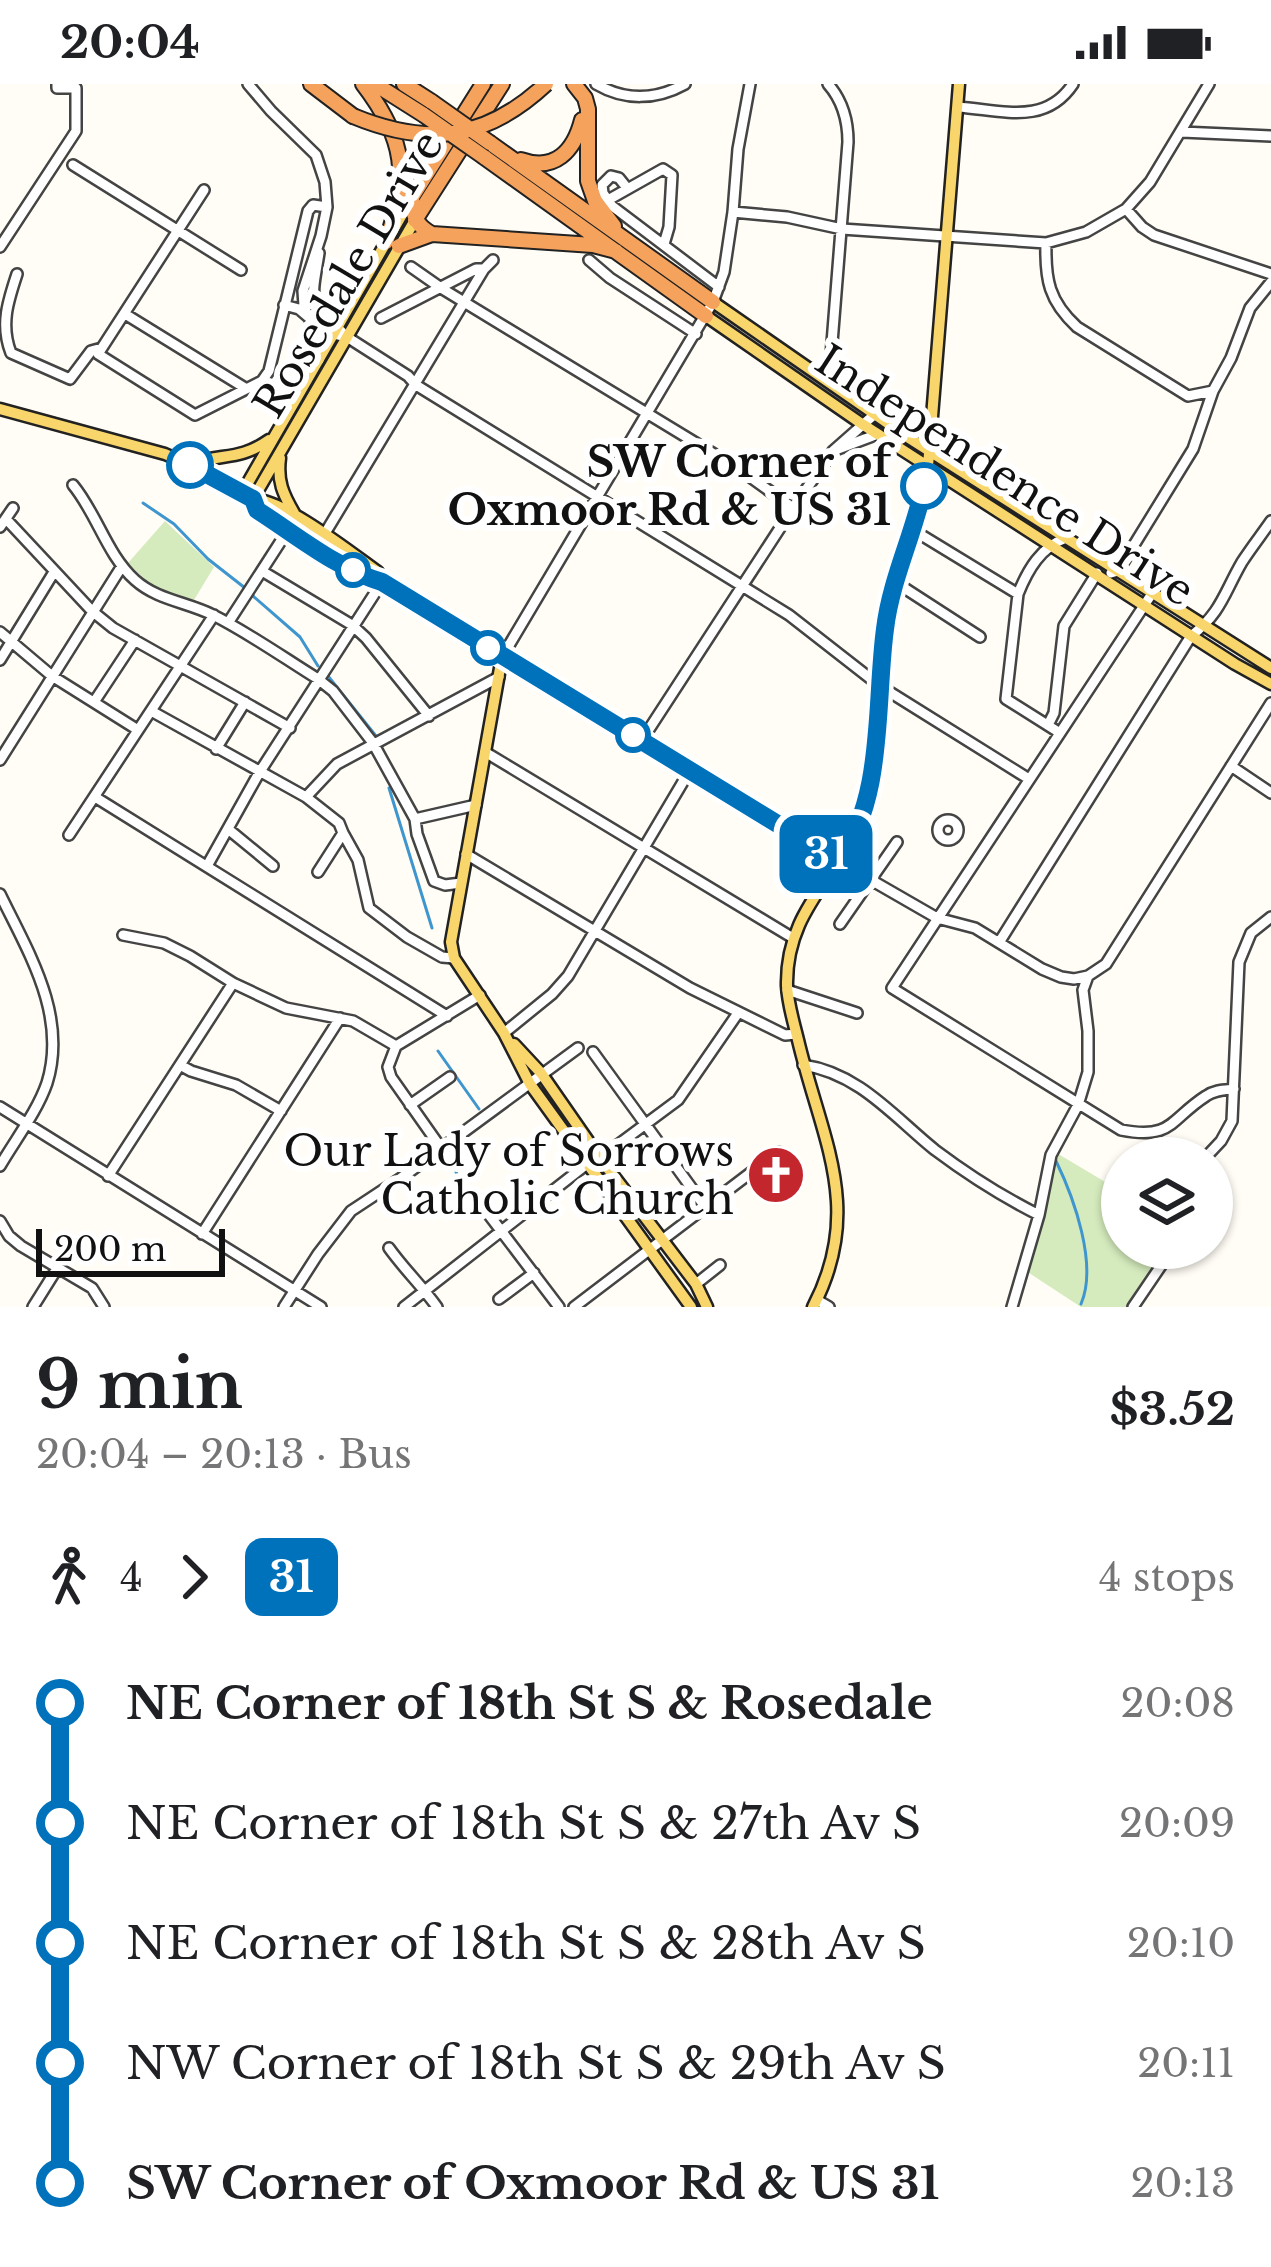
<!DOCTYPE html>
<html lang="en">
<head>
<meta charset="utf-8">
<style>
  body { margin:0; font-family:"Libre Baskerville",serif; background:#f6f6f6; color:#202124; height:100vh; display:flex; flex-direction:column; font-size:45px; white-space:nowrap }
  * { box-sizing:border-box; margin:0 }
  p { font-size:39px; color:#757577 }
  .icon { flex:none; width:66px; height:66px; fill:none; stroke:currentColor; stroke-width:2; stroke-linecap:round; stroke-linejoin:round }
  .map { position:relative; height:1223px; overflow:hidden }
  .sheet { display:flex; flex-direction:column; background:#fff; flex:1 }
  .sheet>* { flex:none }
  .badge { padding:0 24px; border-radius:18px; font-size:42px; line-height:78px }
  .buttons { position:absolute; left:1101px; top:1053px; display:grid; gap:24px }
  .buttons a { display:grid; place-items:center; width:132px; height:132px; border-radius:50%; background:#fff; box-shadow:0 3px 9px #0004; font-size:60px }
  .scale { position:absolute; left:36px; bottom:30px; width:189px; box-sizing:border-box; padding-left:12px; border:6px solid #111; border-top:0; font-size:33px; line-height:42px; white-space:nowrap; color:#111; -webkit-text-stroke:9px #fff; paint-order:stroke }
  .map>.badge { position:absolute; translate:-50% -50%; box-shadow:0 0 0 6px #fff }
  .legs { display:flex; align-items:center; gap:18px; height:132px; padding:0 36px; font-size:39px }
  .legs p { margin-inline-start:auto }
  .head { display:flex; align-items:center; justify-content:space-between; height:204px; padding:0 36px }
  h1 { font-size:66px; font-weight:700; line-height:90px }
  ul { padding:0 36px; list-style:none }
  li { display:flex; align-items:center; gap:42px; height:120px; font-size:45px }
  li i { display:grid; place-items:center; width:18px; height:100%; margin:0 15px; background:currentColor }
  li i::after { content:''; width:30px; height:30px; margin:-15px; border:9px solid; border-radius:50%; background:#fff }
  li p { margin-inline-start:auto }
  li:first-child i { background:linear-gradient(#0000 50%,currentColor 0) }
  li:last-child i { background:linear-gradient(currentColor 50%,#0000 0) }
  .status { display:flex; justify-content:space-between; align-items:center; height:84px; padding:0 60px; background:#fff; direction:ltr }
  .status svg { height:33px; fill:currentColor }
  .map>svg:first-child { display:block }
</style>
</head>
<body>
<div class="status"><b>20:04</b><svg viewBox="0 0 49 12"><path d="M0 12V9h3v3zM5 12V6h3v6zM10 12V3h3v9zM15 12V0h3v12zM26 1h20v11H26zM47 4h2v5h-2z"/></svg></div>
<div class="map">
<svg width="1271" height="1223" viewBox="0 0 1271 1223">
  <rect width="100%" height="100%" fill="#fffdf5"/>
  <!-- green -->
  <path fill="#d5ebbd" d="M165 437 214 483 194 516 153 503 128 479Z
    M1055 1068 1122 1108V1164H1173L1133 1223H1081L1026 1187Z"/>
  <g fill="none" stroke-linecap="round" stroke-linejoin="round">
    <!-- stream -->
    <path stroke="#3f96cf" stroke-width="3" d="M143 419 174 440 208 475 245 504
      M253 512 300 553 318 582
      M328 592 376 652
      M389 704 432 844
      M438 967 479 1025
      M455 1067 456 1088 461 1098
      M1056 1077C1074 1114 1098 1181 1081 1220"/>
    <!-- minor casing -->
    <g stroke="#444" stroke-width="14">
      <path id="minor" d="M248 0 271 27 316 71 325 98 327 123 321 152 303 207 304 222 317 252 319 276
        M596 0C625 17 656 16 685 0
        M750 0 738 65 733 128 724 188 713 218 502 573 838 777 937 834 975 844 1042 885 1061 893 1074 895 1088 892
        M958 23C1002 26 1045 42 1073 0
        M1182 48 1271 52
        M73 81 241 186
        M627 104 619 94 611 92 602 101 603 109 612 122 719 203
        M204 106 98 270 195 331 262 297 269 287 308 127 313 121 327 123
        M608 116 663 85 672 91 669 143 664 160
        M1126 125 1142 143 1154 151 1271 190
        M733 128 787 133 842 145 1046 159 1086 148 1126 125 1150 98 1209 0
        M1046 159C1045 196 1049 217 1077 243L1188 312 1213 307
        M0 163 76 47V4H57V0
        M319 169C312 214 306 217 342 248
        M589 176 610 194 696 250
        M411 183 441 204 742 387 793 424
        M17 190C8 217 0 241 11 269L70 295 91 267 102 264
        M284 221 299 225 326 248 347 253 408 292 416 301 789 531 880 602 1029 695
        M125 230 245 304
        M381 234 476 185H484L493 176
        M823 294 830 284 848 58C848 36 843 17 828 0
        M838 365 878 350
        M73 401C97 430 107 471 135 496 157 516 187 518 213 531 249 549 284 574 318 595L333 607 373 659 415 735 417 750 434 797 445 801 461 799
        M6 435 92 527 113 544 290 644
        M0 443 13 424
        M913 446 1018 510
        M305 456 324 451 484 185
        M262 487 352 541 366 554 429 632
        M1111 489 1118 487 1193 365 1213 307 1231 274 1250 224 1271 198
        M895 498 980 553
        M1153 508 892 904 1121 1046C1173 1056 1170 1035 1206 1012 1214 1006 1224 1006 1234 1005
        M228 539 288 446
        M0 548 52 592 138 646
        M0 576 54 488
        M94 618 135 556
        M153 628 306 713
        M1048 641 1054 629 1064 542 1097 489
        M1060 649 1006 615 1018 510C1028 485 1041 463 1066 454
        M642 656 793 424 833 367 875 330
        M216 665 245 618
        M485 668 793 854
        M0 676 122 482
        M1231 682 1271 709
        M95 713 447 932
        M415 735 476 721
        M938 746a10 10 0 1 1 20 0a10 10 0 1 1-20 0Z
        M228 745 273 782
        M343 749 358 776 369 824 407 853 442 873 454 874
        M69 751 214 531
        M466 770 690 904 785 951 796 950
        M207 782 259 689 382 498
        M318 788 343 749 339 739 306 713 337 680 499 593
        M0 810C28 868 68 931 47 999 37 1028 15 1056 0 1082
        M840 840 897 758
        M123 851 164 859 190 872 233 899 286 924 353 937 396 962
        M1000 857 1191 552C1221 529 1224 509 1242 478 1251 464 1262 450 1271 437
        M787 906 857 929
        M504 949 552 910 568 892 690 686
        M396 962 388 983 391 993 441 1064
        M396 962 480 911
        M593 968 706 1124
        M180 981 191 987 236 1001 281 1027
        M803 981C859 989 894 1033 935 1066 967 1090 1003 1113 1039 1131
        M410 1021 450 993
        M0 1023 321 1223
        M1205 1074 1221 1057 1232 1037 1239 878 1251 849 1271 833
        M108 1092 233 899
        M483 1123 559 1223
        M0 1137 9 1152 21 1162 92 1204 104 1223
        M202 1150 340 934
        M389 1164C404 1185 422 1202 437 1223
        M696 1200 720 1181
        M499 1215 534 1189
        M817 1216 829 1223
        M33 1223 58 1183
        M284 1223 318 1170 351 1127 401 1094 578 964
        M404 1223 587 1080 600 1074 678 1016 738 929
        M574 1223 778 1068
        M1012 1223 1039 1131 1051 1071 1078 1021 1088 988V947L1083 906 1088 892 1106 880 1271 619
        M1133 1223 1173 1164"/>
    </g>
    <!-- major casing -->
    <g stroke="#222" stroke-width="15">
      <path id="major" d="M713 218 909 354 1271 584
        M706 232 862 340 1235 580 1271 600
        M0 325 165 370 190 381 253 415 257 426 341 479 364 493 382 498 502 573 451 858 454 874 504 949 530 1000 691 1223
        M280 374C277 397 283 410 294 429
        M191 380C222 369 239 377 269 356
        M242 409 411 115
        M253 415 415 136
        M253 415C284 416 350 468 378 488L382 498
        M514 960 541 989 600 1074 696 1200 707 1223
        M813 1223C865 1124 821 1054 798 956 794 939 788 921 787 902 785 817 852 787 868 711L885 545 895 498 919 429 928 382 959 0"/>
    </g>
    <!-- highway casing -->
    <g stroke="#222" stroke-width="18">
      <path id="highway" d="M311 0 353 32
        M363 0C406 56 409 92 386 158
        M375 0 424 31
        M404 0 432 18
        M483 0 412 113C412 131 416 142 432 150L593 161 616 167
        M574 0 585 14 588 25V97L595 117 614 142
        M490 59 713 218
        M484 73 706 232
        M521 76C555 88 574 67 582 36
        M415 136 502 0
        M399 162 432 150"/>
    </g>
    <!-- minor -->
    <use href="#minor" stroke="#fff" stroke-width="9"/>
    <!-- major -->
    <use href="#major" stroke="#f9d66b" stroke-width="10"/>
    <!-- highway -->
    <use href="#highway" stroke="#f5a25d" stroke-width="14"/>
    <!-- highway-bridge casing -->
    <g stroke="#222" stroke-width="18" stroke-linecap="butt">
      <path id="highway-bridge" d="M432 18 490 59
        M424 31 484 73
        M353 32C428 63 486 56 546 0"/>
    </g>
    <!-- highway-bridge -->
    <use href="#highway-bridge" stroke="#f5a25d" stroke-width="14"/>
  </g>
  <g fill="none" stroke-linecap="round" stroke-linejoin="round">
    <!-- line-1 casing -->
    <g stroke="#fff" stroke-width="27">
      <path id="line-1" d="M190 381 253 415 257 426C296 451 337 485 382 498L838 777C885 715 875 619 885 545 891 495 914 450 924 402"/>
    </g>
    <!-- line-1 -->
    <use href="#line-1" stroke="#0072bc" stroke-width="18"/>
  </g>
  <!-- icons -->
  <defs>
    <g id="church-disc" transform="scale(3)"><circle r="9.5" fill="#c4262e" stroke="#fff"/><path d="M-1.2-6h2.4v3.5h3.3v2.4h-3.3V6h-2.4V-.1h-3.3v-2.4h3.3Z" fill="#fff"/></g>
  </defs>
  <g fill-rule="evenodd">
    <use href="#church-disc" x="776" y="1091"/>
  </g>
  <!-- markers -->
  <g fill="#fff" stroke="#0072bc" stroke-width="6">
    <circle cx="190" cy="381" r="21"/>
    <circle cx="924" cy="402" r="21"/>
    <circle cx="353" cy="486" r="15"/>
    <circle cx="488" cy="564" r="15"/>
    <circle cx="633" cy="651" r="15"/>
  </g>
  <g text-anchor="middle" stroke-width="12" stroke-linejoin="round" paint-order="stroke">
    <!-- street labels -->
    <g font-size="42" fill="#111" stroke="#fff">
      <text transform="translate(348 190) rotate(-59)" y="15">Rosedale Drive</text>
      <text transform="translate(1005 391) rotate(33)" y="15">Independence Drive</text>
    </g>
    <!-- stop labels -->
    <g font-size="42" font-weight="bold" fill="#111" stroke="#fff" text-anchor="end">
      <text x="891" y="393">SW Corner of<tspan x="891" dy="48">Oxmoor Rd &amp; US 31</tspan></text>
    </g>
    <!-- poi labels -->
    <g font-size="42" fill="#111" stroke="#fff" text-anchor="end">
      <text x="734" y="1082">Our Lady of Sorrows<tspan x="734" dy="48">Catholic Church</tspan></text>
    </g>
  </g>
</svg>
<div class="buttons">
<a><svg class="icon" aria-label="layers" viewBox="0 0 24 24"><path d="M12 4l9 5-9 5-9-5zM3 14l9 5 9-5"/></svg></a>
</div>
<div class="scale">200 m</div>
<b class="badge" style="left:826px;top:770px;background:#0072bc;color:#fff">31</b>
</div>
<section class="sheet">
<div class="head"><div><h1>9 min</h1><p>20:04 – 20:13 · Bus</p></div><b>$3.52</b></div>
<div class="legs"><svg class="icon" aria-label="walk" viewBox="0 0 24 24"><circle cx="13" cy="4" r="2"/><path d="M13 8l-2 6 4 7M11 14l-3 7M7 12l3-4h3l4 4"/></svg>4<svg class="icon" aria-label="forward" viewBox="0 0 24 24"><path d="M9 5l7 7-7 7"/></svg><b class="badge" style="background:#0072bc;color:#fff">31</b><p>4 stops</p></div>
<ul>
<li><i style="color:#0072bc"></i><b>NE Corner of 18th St S &amp; Rosedale</b><p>20:08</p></li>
<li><i style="color:#0072bc"></i><span>NE Corner of 18th St S &amp; 27th Av S</span><p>20:09</p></li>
<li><i style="color:#0072bc"></i><span>NE Corner of 18th St S &amp; 28th Av S</span><p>20:10</p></li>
<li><i style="color:#0072bc"></i><span>NW Corner of 18th St S &amp; 29th Av S</span><p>20:11</p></li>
<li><i style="color:#0072bc"></i><b>SW Corner of Oxmoor Rd &amp; US 31</b><p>20:13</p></li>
</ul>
</section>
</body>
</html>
